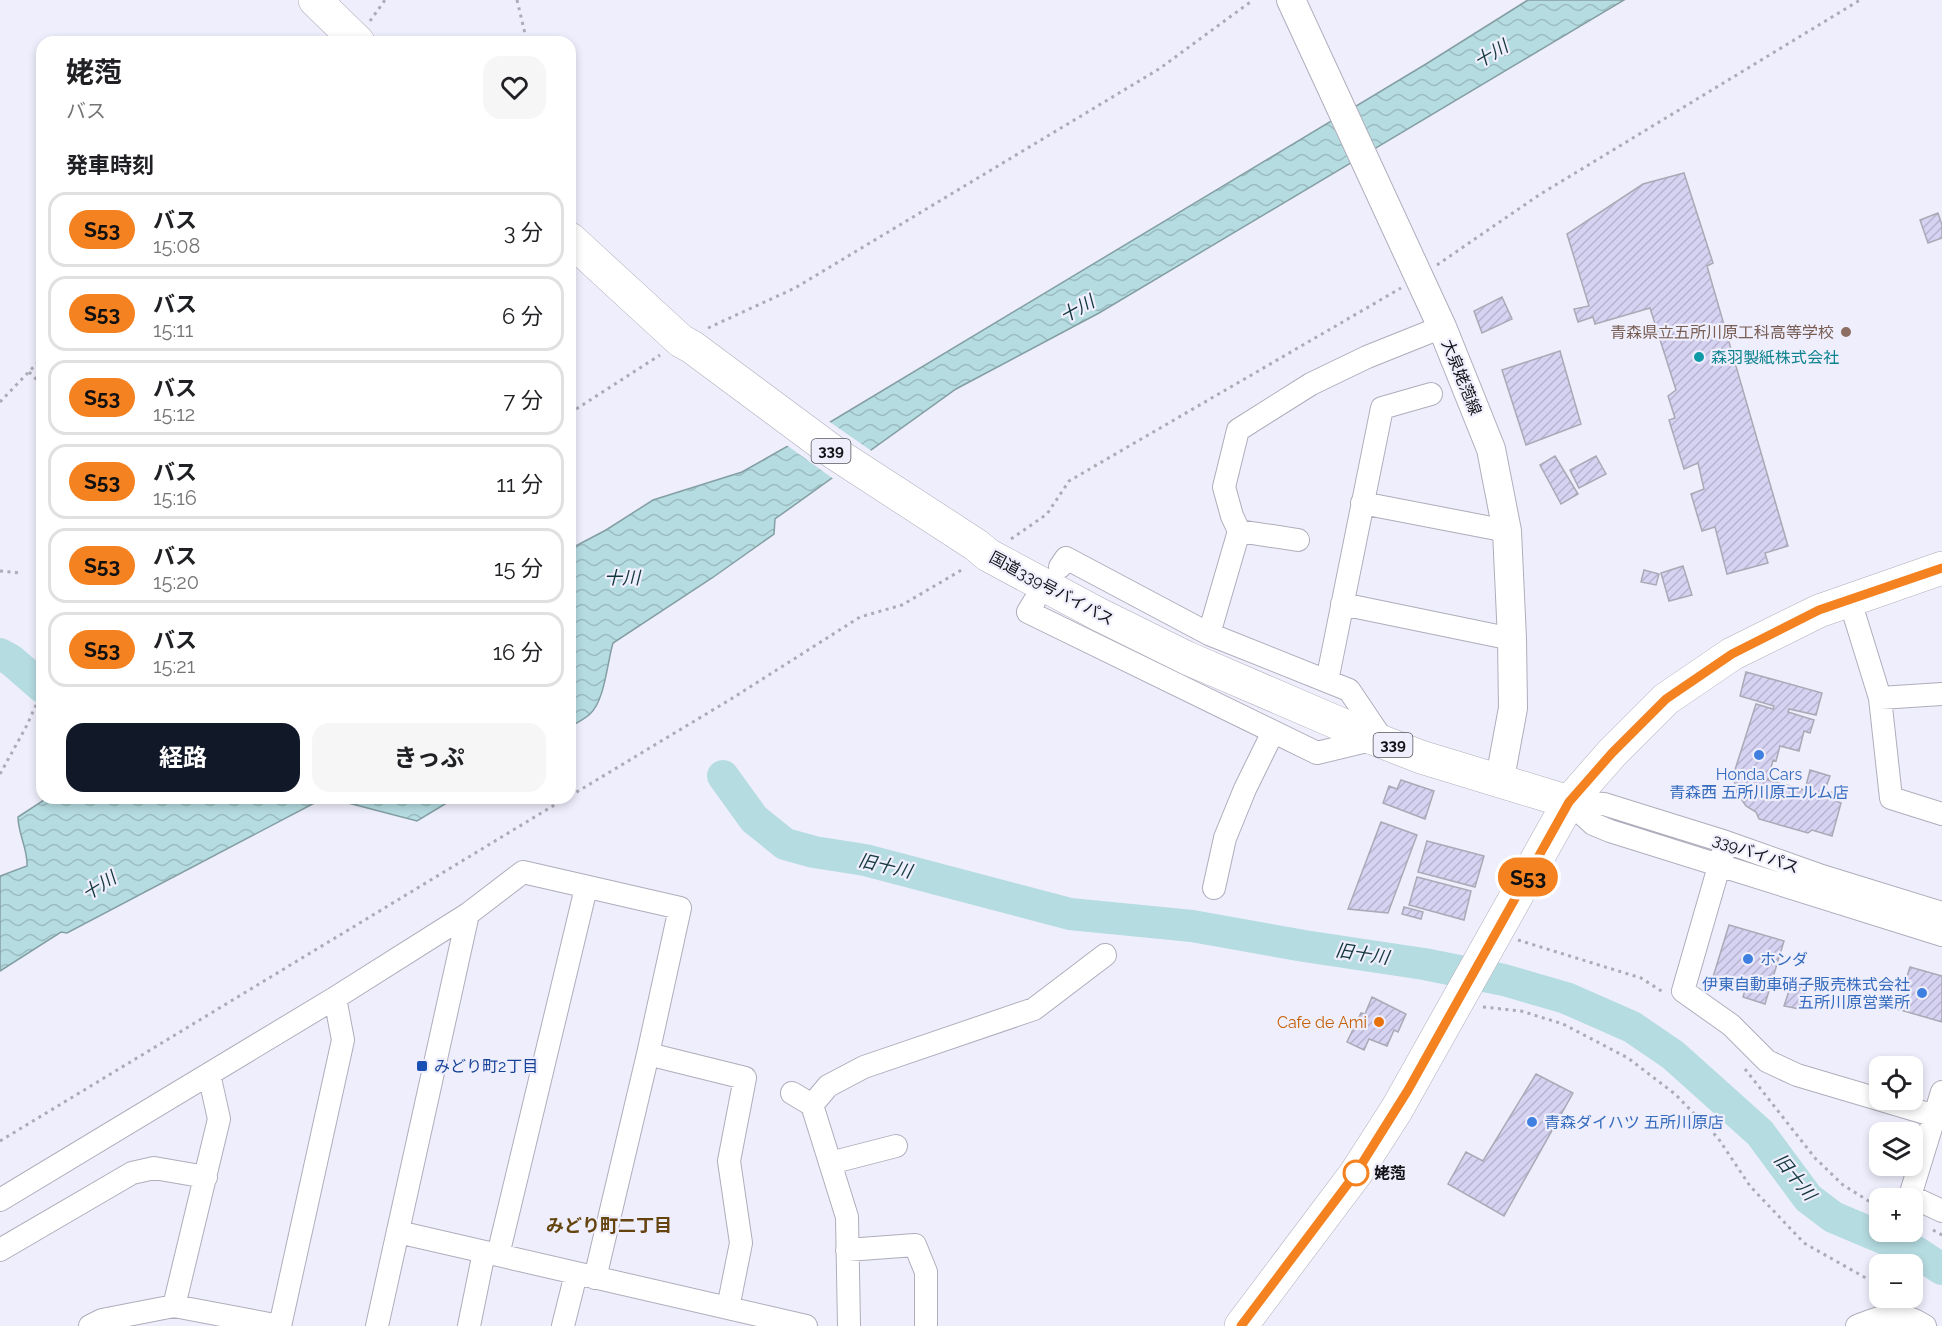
<!DOCTYPE html>
<html lang="ja">
<head>
<meta charset="utf-8">
<style>
  body { margin:0; font-family:Raleway,"Noto Sans JP",sans-serif; background:#f6f6f6; color:#202124; height:100vh; display:flex; flex-direction:column; font-size:22px; white-space:nowrap }
  * { box-sizing:border-box; margin:0 }
  p { font-size:20px; color:#757577 }
  .icon { flex:none; width:33px; height:33px; fill:none; stroke:currentColor; stroke-width:2; stroke-linecap:round; stroke-linejoin:round }
  .map { position:relative; flex:1; overflow:hidden }
  .sheet { position:absolute; left:36px; top:36px; width:540px; height:768px; display:flex; flex-direction:column; background:#fff; border-radius:18px; box-shadow:0 3px 9px #0003 }
  .sheet>* { flex:none }
  .badge { padding:0 12px; border-radius:20px; font-size:21px; line-height:39px }
  .tools { position:absolute; left:1869px; top:1056px; display:grid; gap:12px }
  .tools a { display:grid; place-items:center; width:54px; height:54px; border-radius:12px; background:#fff; box-shadow:0 3px 9px #0003; font-size:30px }
  .map>.badge { position:absolute; translate:-50% -50%; box-shadow:0 0 0 3px #fff }
  h2 { padding:0 30px; font-size:22px; line-height:54px }
  .round { display:grid; place-items:center; flex:none; width:63px; height:63px; border-radius:18px; background:#f6f6f6 }
  .head { display:flex; align-items:center; justify-content:space-between; height:102px; padding:0 30px }
  h1 { font-size:28px; font-weight:700; line-height:45px }
  .primary-button { display:flex; gap:12px; margin-top:auto; padding:12px 30px }
  .primary-button a { flex:1; height:69px; border-radius:18px; background:#111827; color:#fff; font-size:24px; font-weight:700; line-height:69px; text-align:center }
  .primary-button a+a { background:#f6f6f6; color:#202124 }
  ul { padding:0; list-style:none }
  li { display:flex; align-items:center; gap:18px; height:75px; margin:0 12px 9px; padding:0 18px; border:3px solid #e0e0e0; border-radius:18px }
  li div { flex:1 }
  li b { display:block; font-size:22px }
  li em { font-style:normal }
  li .badge { min-width:66px; font-weight:700; text-align:center }
  .map>svg:first-child { display:block }
</style>
</head>
<body>
<div class="map">
<svg width="1942" height="1326" viewBox="0 0 1942 1326">
  <defs>
    <pattern id="water-waves" width="16" height="10" patternUnits="userSpaceOnUse" patternTransform="scale(1.5)"><rect width="16" height="10" fill="#b5dce1"/><path d="M0 5q4-4 8 0t8 0" fill="none" stroke="#9bbcc0"/></pattern>
    <pattern id="building-hatch" width="6" height="6" patternUnits="userSpaceOnUse" patternTransform="scale(1.5)"><rect width="6" height="6" fill="#d6d2f1"/><path d="M-1 1l2-2M0 6l6-6M5 7l2-2" fill="none" stroke="#b7b3ce"/></pattern>
  </defs>
  <rect width="100%" height="100%" fill="#efeefc"/>
  <!-- water -->
  <path fill="url(#water-waves)" stroke="#849fa4" stroke-width="1.5" d="M1528 0H1624L1099 313 956 389 775 519 774 534 712 578 613 643C607 663 605 700 590 714 585 719 576 723 570 727V549L606 530 653 500 742 472 827 424 1426 64Z
    M47 798H324L67 933 61 932 0 971V876L27 866C28 849 18 834 18 817Z
    M329 798H455L417 821Z"/>
  <!-- pier -->
  <path fill="#efeefc" d="M827 420 873 452 835 480 785 444Z"/>
  <g fill="none" stroke-linecap="round" stroke-linejoin="round">
    <!-- river -->
    <path stroke="#b5dce1" stroke-width="32" d="M0 654 11 660 42 687
      M723 776 754 819 785 844 814 852 865 860 1070 914 1192 926 1304 946 1424 964 1504 980 1566 998 1632 1027 1673 1055 1760 1133 1808 1198 1833 1217 1916 1252 1942 1269"/>
  </g>
  <!-- building -->
  <path fill="url(#building-hatch)" stroke="#aaa9b6" stroke-width="1.5" d="M1684 173 1713 263 1707 266 1788 546 1765 553 1768 563 1727 574 1715 527 1702 531 1691 494 1704 489 1698 463 1684 469 1669 420 1675 418 1668 396 1676 390 1650 308 1595 324 1593 317 1578 322 1574 309 1589 306 1567 234 1643 184Z
    M1938 213 1942 225V238L1928 243 1920 220Z
    M1502 297 1512 319 1482 333 1474 311Z
    M1560 351 1581 424 1526 445 1502 370Z
    M1555 456 1578 494 1561 504 1540 465Z
    M1596 456 1606 474 1579 488 1570 470Z
    M1683 566 1692 595 1669 601 1661 573Z
    M1644 570 1659 574 1656 585 1641 582Z
    M1746 672 1822 693 1816 715 1789 709 1788 712 1814 720 1810 733 1804 731 1799 751 1780 746 1776 761 1773 760 1768 780 1805 790 1810 770 1830 776 1825 790 1837 794 1836 801 1841 803 1832 836 1812 830 1808 833 1759 819 1756 812 1746 806 1737 793 1733 776 1756 704 1773 709 1774 706 1740 696Z
    M1401 780 1434 791 1425 819 1383 803 1389 786 1397 789Z
    M1381 822 1417 835 1388 913 1348 909Z
    M1427 841 1484 856 1475 887 1418 872Z
    M1417 877 1471 891 1464 920 1409 905Z
    M1404 907 1423 912 1421 919 1402 914Z
    M1729 925 1784 941 1765 1004 1743 997 1746 987 1713 977Z
    M1910 967 1942 976V1022L1897 1009Z
    M1791 985 1806 989 1799 1009 1784 1006Z
    M1372 997 1406 1014 1398 1032 1394 1030 1387 1046 1369 1039 1364 1050 1347 1042 1361 1013 1365 1014Z
    M1536 1074 1573 1093 1504 1216 1448 1184 1466 1152 1483 1161Z"/>
  <g fill="none" stroke-linecap="round" stroke-linejoin="round">
    <!-- minor casing -->
    <g stroke="#afadbb" stroke-width="24">
      <path id="minor" d="M1362 503 1507 531
        M1239 531 1298 540
        M1060 567 1066 558 1209 634 1349 690 1384 742
        M1850 601 1880 698 1891 798 1942 814
        M1034 602 1028 612 1317 753 1375 739
        M1342 604 1512 639
        M1209 634 1239 531 1232 516 1224 487 1238 430 1311 384 1367 357 1442 327
        M1327 681 1382 408 1431 394
        M1880 698 1942 694
        M1569 802 1593 824 1610 831 1942 935
        M1569 802 1604 804 1726 842 1822 876 1942 913
        M1726 842 1683 991 1731 1025 1767 1061 1797 1075 1942 1118
        M1214 888 1225 838 1245 789 1273 732
        M648 1054 745 1078 729 1161 741 1243 728 1308
        M1942 1092 1910 1196 1942 1211
        M792 1093 812 1105 847 1217 849 1326
        M812 1105 828 1086 864 1067 1034 1009 1105 955
        M830 1163 896 1146
        M0 1200 335 998 468 914 523 872 680 908 648 1054 595 1278
        M398 1232 806 1326
        M0 1250 132 1173 154 1168 206 1177
        M847 1250 915 1245 926 1272V1326
        M498 1255 586 888
        M174 1306 219 1119 209 1074
        M90 1326 102 1320 174 1306 280 1326
        M280 1326 343 1040 335 998
        M377 1326 468 914
        M469 1326 484 1252
        M563 1326 576 1274
        M1857 1326C1887 1315 1897 1308 1925 1326"/>
    </g>
    <!-- major casing -->
    <g stroke="#afadbb" stroke-width="30">
      <path id="major" d="M1291 0 1442 327 1491 449 1507 531 1512 639 1513 708 1501 773 1497 781"/>
    </g>
    <!-- highway casing -->
    <g stroke="#afadbb" stroke-width="34">
      <path id="highway" d="M315 0 358 42
        M570 239 681 341 692 347 836 454 976 545 988 555 1098 614 1187 658 1375 739 1421 757 1569 802
        M1241 1326 1356 1173 1397 1109 1569 802 1612 753 1666 699 1732 654 1819 611 1942 568"/>
    </g>
    <!-- path -->
    <path stroke="#acabb6" stroke-width="3" stroke-dasharray="3 4.5" stroke-linecap="butt" d="M517 0 527 42
      M370 21 385 0
      M570 171 572 186 570 189
      M1437 265 1539 195 1860 0
      M708 328 795 288 1159 69 1253 0
      M29 372 42 385
      M0 402 42 358
      M570 413 660 355
      M1011 539 1047 514 1069 481 1401 288
      M0 571 20 573
      M0 774 26 727 42 692
      M570 796 731 699 860 617 902 605 965 568
      M1518 940 1641 978 1663 992
      M1483 1007 1521 1011 1563 1024 1628 1058 1675 1094 1718 1138 1750 1186 1804 1243 1880 1286
      M1745 1069 1815 1158 1843 1185 1880 1208
      M0 1141 566 798
      M1912 1222 1922 1225
      M1933 1230 1942 1235"/>
    <!-- minor -->
    <use href="#minor" stroke="#fff" stroke-width="22"/>
    <!-- major -->
    <use href="#major" stroke="#fff" stroke-width="28"/>
    <!-- highway -->
    <use href="#highway" stroke="#fff" stroke-width="33"/>
  </g>
  <g fill="none" stroke-linecap="round" stroke-linejoin="round">
    <!-- line casing -->
    <g stroke="#fff" stroke-width="14">
      <path id="line" d="M1241 1326 1356 1173 1408 1090 1569 802 1612 753 1666 699 1732 654 1819 610 1942 568"/>
    </g>
    <!-- line -->
    <use href="#line" stroke="#f58220" stroke-width="9"/>
  </g>
  <!-- markers -->
  <circle fill="#8d6e63" stroke="#efeefc" stroke-width="2" cx="1846" cy="332" r="6"/>
  <circle fill="#0f9aa8" stroke="#efeefc" stroke-width="2" cx="1699" cy="357" r="6"/>
  <g fill="#3f7fe0" stroke="#efeefc" stroke-width="2">
    <circle cx="1759" cy="755" r="6"/>
    <circle cx="1748" cy="959" r="6"/>
    <circle cx="1922" cy="993" r="6"/>
    <circle cx="1532" cy="1122" r="6"/>
  </g>
  <circle fill="#e8710a" stroke="#efeefc" stroke-width="2" cx="1379" cy="1022" r="6"/>
  <rect fill="#1a4fb4" stroke="#efeefc" stroke-width="2" x="416" y="1060" width="12" height="12" rx="3"/>
  <circle fill="#fff" stroke="#f58220" stroke-width="3" cx="1356" cy="1173" r="12"/>
  <g text-anchor="middle" stroke-width="4.5" stroke-linejoin="round" paint-order="stroke">
    <!-- shield labels -->
    <g fill="#efeefc" stroke="#55545c" stroke-width="1.5">
      <rect x="811.5" y="439" width="39" height="24" rx="4.5"/>
      <rect x="1373.5" y="733" width="39" height="24" rx="4.5"/>
    </g>
    <g font-size="15" font-weight="bold" fill="#131217">
      <text x="831" y="456">339</text>
      <text x="1393" y="750">339</text>
    </g>
    <!-- education labels -->
    <g font-size="16" fill="#785e54" stroke="#efeefc" text-anchor="end">
      <text x="1834" y="338">青森県立五所川原工科高等学校</text>
    </g>
    <!-- culture labels -->
    <g font-size="16" fill="#0d838f" stroke="#efeefc" text-anchor="start">
      <text x="1711" y="363">森羽製紙株式会社</text>
    </g>
    <!-- street labels -->
    <g font-size="16" fill="#131217" stroke="#efeefc">
      <text transform="translate(1462 377) rotate(68)" y="6">大泉姥萢線</text>
      <text transform="translate(1052 588) rotate(28)" y="6">国道339号バイパス</text>
      <text transform="translate(1756 853) rotate(19)" y="6">339バイパス</text>
    </g>
    <!-- shop labels -->
    <g font-size="16" fill="#366cbe" stroke="#efeefc" text-anchor="start">
      <text x="1759" y="780" text-anchor="middle">Honda Cars<tspan x="1759" dy="18">青森西 五所川原エルム店</tspan></text>
      <text x="1760" y="965">ホンダ</text>
      <text x="1910" y="990" text-anchor="end">伊東自動車硝子販売株式会社<tspan x="1910" dy="18">五所川原営業所</tspan></text>
      <text x="1544" y="1128">青森ダイハツ 五所川原店</text>
    </g>
    <!-- food labels -->
    <g font-size="16" fill="#c56008" stroke="#efeefc" text-anchor="end">
      <text x="1367" y="1028">Cafe de Ami</text>
    </g>
    <!-- transit labels -->
    <g font-size="16" fill="#164399" stroke="#efeefc" text-anchor="start">
      <text x="434" y="1072">みどり町2丁目</text>
    </g>
    <!-- stop labels -->
    <g font-size="16" font-weight="bold" fill="#131217" stroke="#efeefc" text-anchor="start">
      <text x="1374" y="1179">姥萢</text>
    </g>
    <!-- water labels -->
    <g font-size="18" font-style="italic" fill="#13383d" stroke="#efeefc">
      <text transform="translate(1491 54) rotate(-31)" y="6">十川</text>
      <text transform="translate(1077 309) rotate(-29)" y="6">十川</text>
      <text x="622" y="584">十川</text>
      <text transform="translate(885 866) rotate(13)" y="6">旧十川</text>
      <text transform="translate(99 886) rotate(-32)" y="6">十川</text>
      <text transform="translate(1362 954) rotate(9)" y="6">旧十川</text>
      <text transform="translate(1795 1177) rotate(51)" y="6">旧十川</text>
    </g>
    <!-- neighbourhood labels -->
    <g font-size="18" font-weight="bold" fill="#65430e" stroke="#efeefc">
      <text x="609" y="1232">みどり町二丁目</text>
    </g>
  </g>
</svg>
<div class="tools">
<a><svg class="icon" aria-label="locate" viewBox="0 0 24 24"><circle cx="12" cy="12" r="6"/><path d="M12 2v4M12 18v4M2 12h4M18 12h4"/></svg></a>
<a><svg class="icon" aria-label="layers" viewBox="0 0 24 24"><path d="M12 4l9 5-9 5-9-5zM3 14l9 5 9-5"/></svg></a>
<a>+</a>
<a>−</a>
</div>
<b class="badge" style="left:1528px;top:877px;background:#f58220;color:#111">S53</b>
<section class="sheet">
<div class="head"><div><h1>姥萢</h1><p>バス</p></div><a class="round"><svg class="icon" aria-label="heart" viewBox="0 0 24 24"><path d="M12 20l-8-8c-3-5 5-10 8-4 3-6 11-1 8 4z"/></svg></a></div>
<h2>発車時刻</h2>
<ul>
<li><span class="badge" style="background:#f58220;color:#111">S53</span><div><b>バス</b><p>15:08</p></div><em>3 分</em></li>
<li><span class="badge" style="background:#f58220;color:#111">S53</span><div><b>バス</b><p>15:11</p></div><em>6 分</em></li>
<li><span class="badge" style="background:#f58220;color:#111">S53</span><div><b>バス</b><p>15:12</p></div><em>7 分</em></li>
<li><span class="badge" style="background:#f58220;color:#111">S53</span><div><b>バス</b><p>15:16</p></div><em>11 分</em></li>
<li><span class="badge" style="background:#f58220;color:#111">S53</span><div><b>バス</b><p>15:20</p></div><em>15 分</em></li>
<li><span class="badge" style="background:#f58220;color:#111">S53</span><div><b>バス</b><p>15:21</p></div><em>16 分</em></li>
</ul>
<div class="primary-button"><a>経路</a><a>きっぷ</a></div>
</section>
</div>
</body>
</html>
